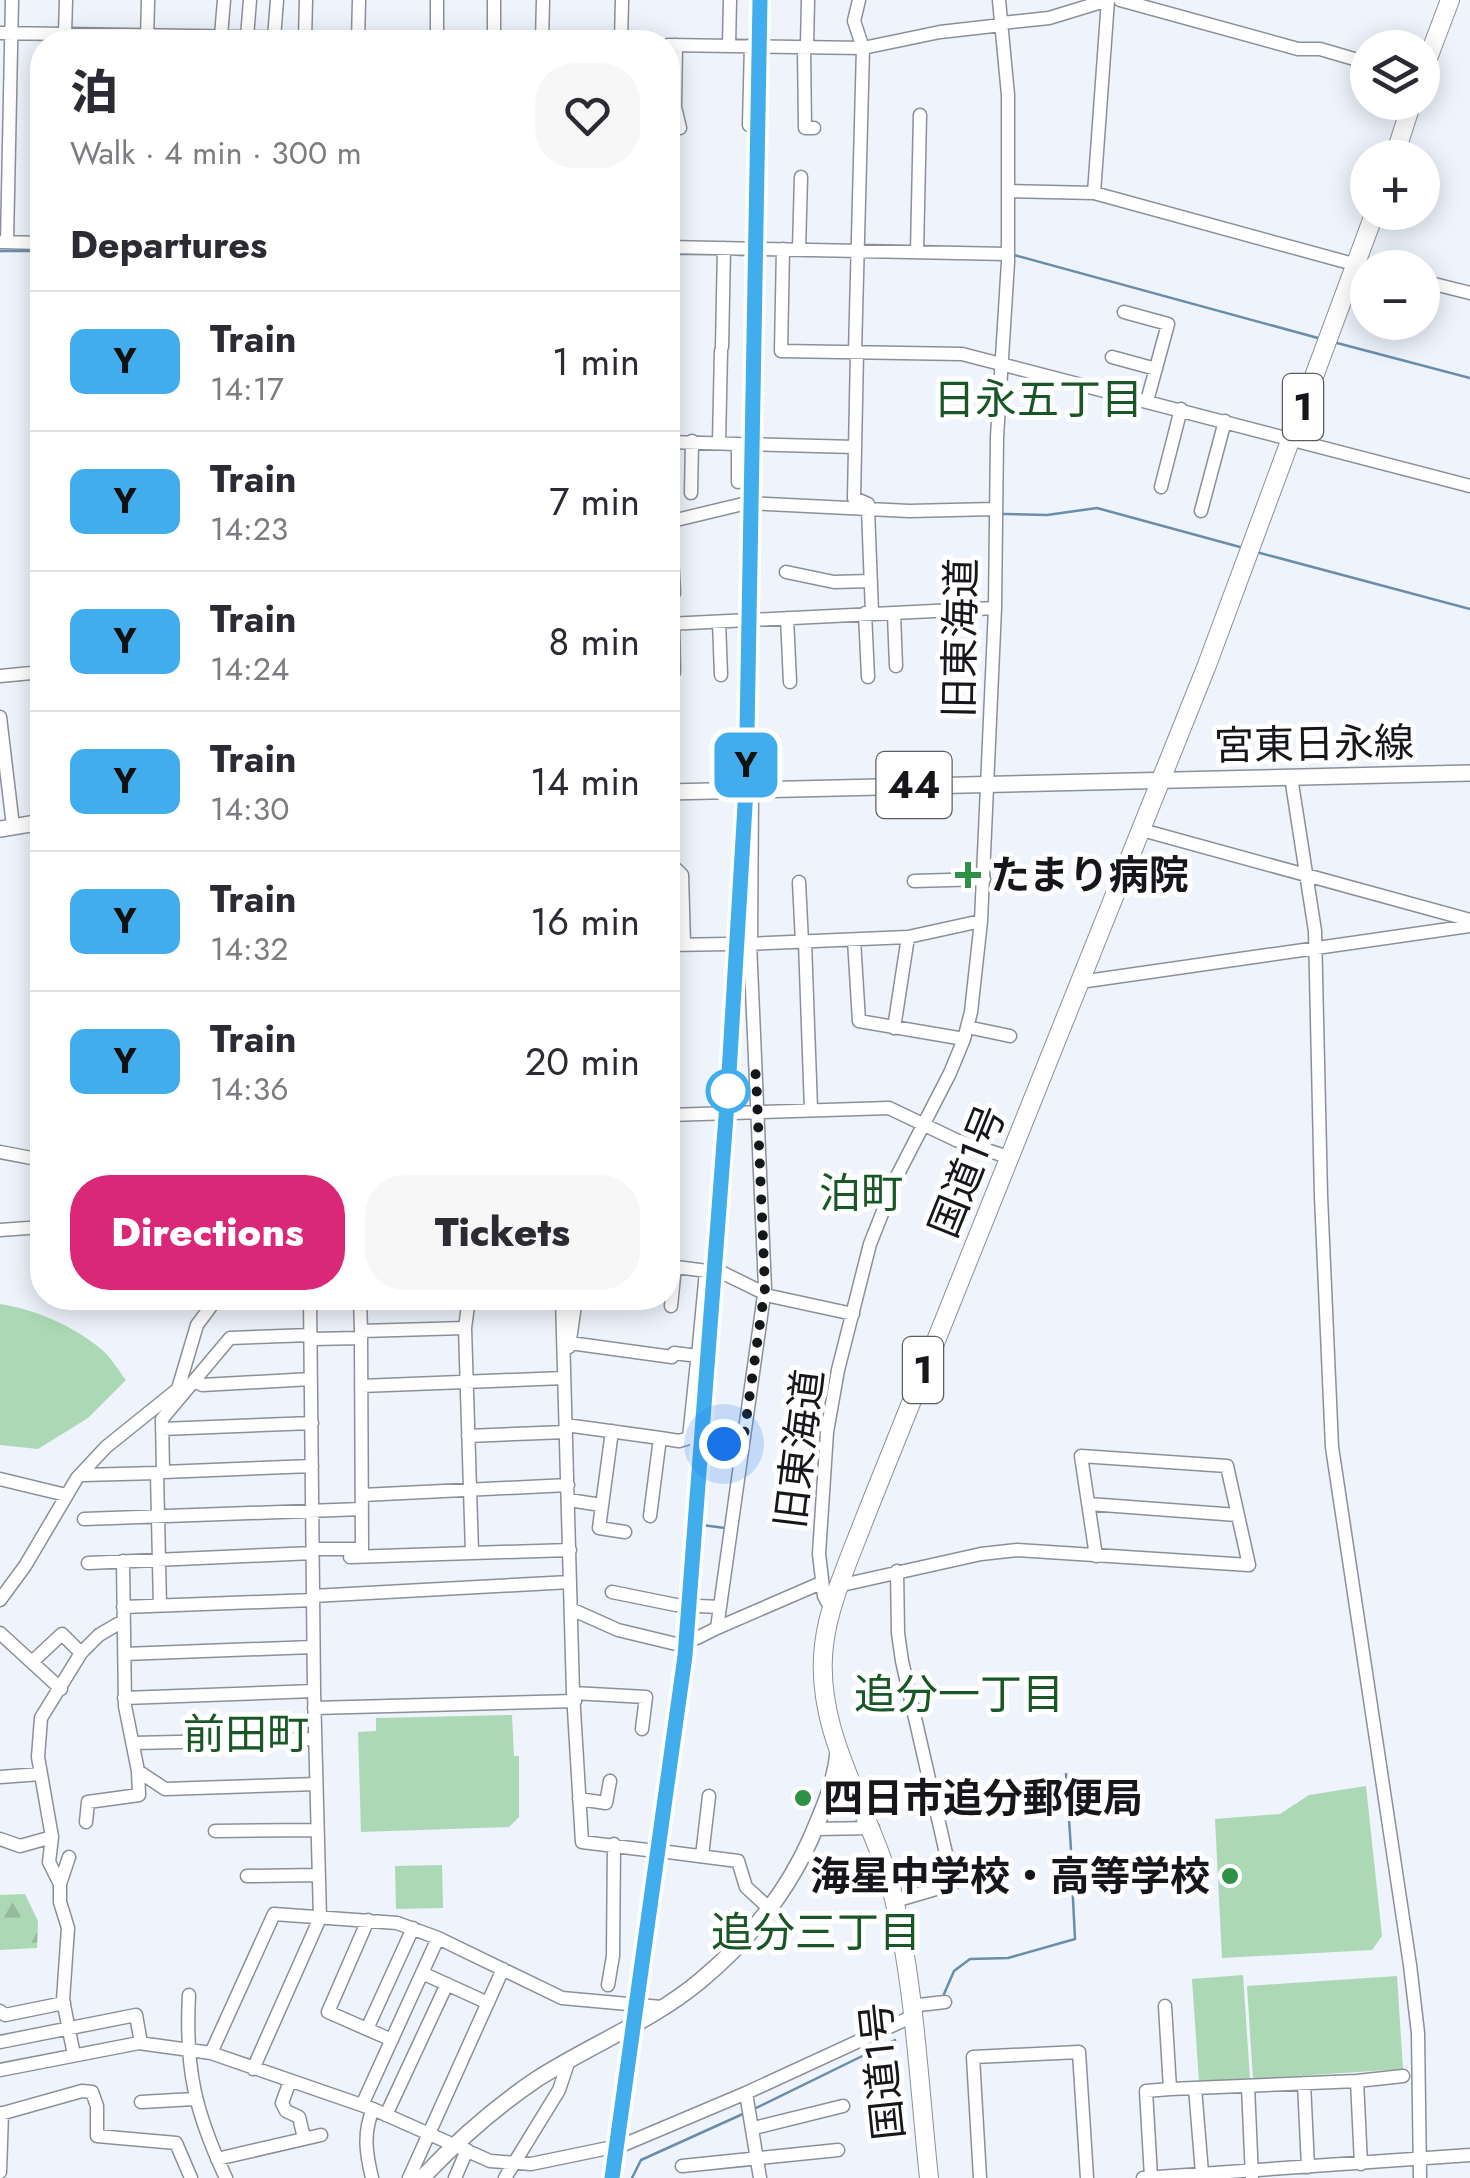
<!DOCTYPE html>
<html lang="en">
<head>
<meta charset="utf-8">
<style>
  body { margin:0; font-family:Jost,"Noto Sans JP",sans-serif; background:#f7f7f7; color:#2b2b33; height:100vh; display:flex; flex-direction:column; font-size:38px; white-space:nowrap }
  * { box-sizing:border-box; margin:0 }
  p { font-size:32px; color:#7c7c81 }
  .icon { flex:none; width:55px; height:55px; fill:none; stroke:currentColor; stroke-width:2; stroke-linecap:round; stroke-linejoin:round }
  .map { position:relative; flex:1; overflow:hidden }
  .sheet { position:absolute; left:30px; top:30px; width:650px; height:1280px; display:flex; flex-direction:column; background:#fff; border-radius:40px; box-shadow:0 5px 25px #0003 }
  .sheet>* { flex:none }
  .badge { padding:0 20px; border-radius:15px; font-size:35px; line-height:65px }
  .tools { position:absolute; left:1350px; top:30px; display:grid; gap:20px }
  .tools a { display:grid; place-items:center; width:90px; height:90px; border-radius:50%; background:#fff; box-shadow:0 5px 25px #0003; font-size:50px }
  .you { position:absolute; width:50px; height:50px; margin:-25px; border:8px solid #fff; border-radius:50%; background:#1a73e8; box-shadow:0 0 0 15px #1a73e833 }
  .map>.badge { position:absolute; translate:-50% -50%; box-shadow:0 0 0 5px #fff }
  h2 { padding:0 40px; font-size:38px; line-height:90px }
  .round { display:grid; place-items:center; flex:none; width:105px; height:105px; border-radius:40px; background:#f7f7f7 }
  .head { display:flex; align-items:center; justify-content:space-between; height:170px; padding:0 40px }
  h1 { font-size:48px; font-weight:800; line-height:75px }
  .primary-button { display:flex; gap:20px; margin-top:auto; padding:20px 40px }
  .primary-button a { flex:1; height:115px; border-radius:40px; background:#db2777; color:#fff; font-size:40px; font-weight:800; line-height:115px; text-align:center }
  .primary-button a+a { background:#f7f7f7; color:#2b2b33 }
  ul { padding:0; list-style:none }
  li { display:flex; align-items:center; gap:30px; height:140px; padding:0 40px; border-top:2px solid #e1e1e2 }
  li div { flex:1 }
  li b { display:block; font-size:38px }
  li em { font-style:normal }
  li .badge { min-width:110px; font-weight:700; text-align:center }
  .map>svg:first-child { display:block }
</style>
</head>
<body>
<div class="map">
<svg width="1470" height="2178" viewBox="0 0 1470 2178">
  <defs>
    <pattern id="forest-firs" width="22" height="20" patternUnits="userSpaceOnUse" patternTransform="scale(2.5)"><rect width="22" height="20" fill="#add8b5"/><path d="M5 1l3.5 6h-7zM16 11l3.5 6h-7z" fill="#94b99b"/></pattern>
  </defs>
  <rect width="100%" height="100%" fill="#eef3fc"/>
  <!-- forest -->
  <path fill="url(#forest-firs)" d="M25 1894 38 1921 37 1948 0 1950V1895Z"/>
  <!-- park -->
  <path fill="#add8b5" d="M0 1304C34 1309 74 1326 101 1349 111 1357 118 1370 126 1380L88 1418 38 1449 0 1445Z
    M512 1715 514 1756H519V1817L509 1827 361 1832 358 1732 376 1731V1718Z
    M1366 1786 1382 1936 1372 1950 1222 1958 1215 1819 1280 1814 1309 1795Z
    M442 1865 443 1908 396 1909 395 1866Z
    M1243 1975 1250 2079 1199 2082 1192 1979Z
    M1397 1976 1403 2069 1253 2079 1247 1986Z"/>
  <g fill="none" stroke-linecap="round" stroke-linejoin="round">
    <!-- stream -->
    <path stroke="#698dab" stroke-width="2.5" d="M0 251H42
      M668 254H716
      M738 255H752
      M1014 255 1318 338
      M1337 343 1470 378
      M1004 514 1047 515 1097 508 1240 547
      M1260 553 1470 609
      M9 681 41 678
      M702 1525 725 1528
      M1066 1774 1071 1849
      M944 1994 954 1971 970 1959 1008 1958 1075 1939 1071 1860
      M752 2110 895 2040
      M632 2178 641 2160 745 2113"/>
    <!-- minor casing -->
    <g stroke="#8b9098" stroke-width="15">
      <path id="minor" d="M1120 0 1298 49H1320L1368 63
        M1002 23 1049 18 1108 0
        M0 33 575 42
        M65 34 66 0
        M221 36 224 0
        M247 37 250 0
        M274 38 277 0
        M305 38 306 0
        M437 40V0
        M147 42 148 0
        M358 42 359 0
        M494 42V0
        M542 42 543 0
        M621 42 622 0
        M668 45 863 48 940 32 1002 25
        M676 45 675 107 680 128
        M729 45 730 0
        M807 45 808 0
        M804 48 805 128H814
        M749 125 751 45
        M1008 191 1094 193 1368 268
        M1094 193 1108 0
        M2 242 42 243
        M7 242 12 0
        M668 247 1007 254
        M783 249 781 351 962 354 1470 486
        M799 249 801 177
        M917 252 920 115
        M1422 281 1470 293
        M1124 312 1168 324 1147 401
        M722 347 724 248
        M855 352 863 48 854 21 859 0
        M857 352 854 498 868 504
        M1112 357 1156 369
        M668 442 738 444V482
        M719 442 721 351
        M738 444 855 447
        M1161 487 1181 409
        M691 493 692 441
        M868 509 872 613
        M1201 511 1225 421
        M668 522 747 503 909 511 995 509
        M786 572 834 582 871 581
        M668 593H674L670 521
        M865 613 868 677
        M894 614 896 666
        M787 618 790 682
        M719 622 721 675
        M668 624 995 608
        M673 624 674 672
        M0 676 42 672
        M0 717 13 826
        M1291 777 1315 931 1321 1196 1332 1447 1410 1965 1418 2033 1420 2178
        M1142 830 1470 920
        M668 869 675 868 682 875 684 944
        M914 881 984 879
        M799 882 802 942
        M854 940 859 1021 964 1039
        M805 942 811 1109
        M750 943 765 1288 717 1628 821 1583
        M751 943 752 789
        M746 944 908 937 981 921
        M668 945 729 944
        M1080 982 1470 926
        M967 1027 1010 1036
        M894 1028 908 937
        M668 1115 889 1108 956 1140 1011 1158
        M0 1152 42 1160
        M0 1230 42 1227
        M668 1266 723 1273 770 1296 853 1314
        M469 1298 465 1328 472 1553 570 1550
        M562 1298 573 1693 582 1842 647 1850
        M360 1299 361 1331
        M671 1306 675 1267
        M361 1338V1331L465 1328
        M311 1339 361 1338 362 1549H313
        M570 1343 672 1357
        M569 1347 576 1298
        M674 1353 698 1356 706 1271
        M195 1380 202 1385 311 1379
        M361 1386 564 1378
        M566 1425 660 1438 650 1516
        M162 1429 312 1423
        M612 1431 599 1528 625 1532
        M468 1436 566 1432
        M660 1438 679 1441 689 1438 697 1362
        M712 1442 742 1449
        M163 1472 312 1466
        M82 1475 157 1473
        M0 1479 66 1495
        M362 1495 568 1485
        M569 1500 601 1505
        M1089 1504 1237 1515
        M84 1519 362 1509
        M350 1557 472 1553
        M123 1561 125 1706 138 1771 165 1789 316 1784
        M88 1563 313 1553
        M842 1585 981 1554 1017 1550 1249 1565 1227 1466 1081 1456 1096 1556
        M612 1592 676 1605 720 1607
        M313 1596 570 1582
        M0 1600 25 1566 77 1478 106 1447 178 1389 197 1325 217 1298
        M160 1606 157 1473 163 1472 162 1419 230 1338 311 1335
        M123 1607 313 1600
        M571 1609 618 1630 676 1644
        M831 1609 824 1596 819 1554 827 1432 838 1370 870 1244 897 1176 950 1073 964 1039 971 1012 981 921 995 608 997 437 1008 262V95L999 0
        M0 1633 61 1689
        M697 1638 717 1628
        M124 1654 313 1647
        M32 1662 62 1634 81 1653
        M573 1693 646 1697 642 1729
        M124 1698 314 1691
        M314 1708 575 1701
        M133 1743 315 1739
        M0 1777 41 1774
        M579 1799 606 1803 610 1781
        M86 1822 88 1802 139 1795 138 1771
        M815 1829 873 1828
        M215 1831 317 1830
        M0 1839 20 1846 52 1837
        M668 1852 738 1861 746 1887 770 1909
        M702 1856 709 1796
        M247 1876 319 1875
        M60 1884 69 1857
        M895 1901 953 1884 902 1661 898 1633 897 1571
        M368 1920 328 2012 392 2040
        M422 1973 488 2003
        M608 1985 613 1956 614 1844
        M189 1995C185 2069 195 2112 226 2178
        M910 2006 945 2002
        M1165 2006 1170 2089
        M0 2011 5 2015 64 2003
        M367 2029 413 1928
        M0 2042 136 2015 141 2043
        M211 2053 274 1914 397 1923 438 1938 562 1998 661 2007
        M74 2055 63 2000 68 1928 60 1902V1884L49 1862 52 1837 38 1757 41 1718 81 1653 99 1635 123 1621
        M253 2069 320 1918 314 1691 310 1298
        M0 2070 139 2043 211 2053 373 2109 490 2161 531 2164 623 2145 746 2093 911 2017
        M290 2081 282 2103 286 2111 299 2117 304 2138
        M1357 2081 1403 2076
        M1304 2083 1308 2167
        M1248 2086 1252 2178
        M1195 2088 1202 2173
        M746 2093 760 2178
        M141 2102 194 2099
        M362 2105 438 1938
        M0 2114 82 2091 92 2092 97 2106V2136L176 2143 191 2178
        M386 2115 447 1984
        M754 2128 843 2106
        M217 2159 321 2135
        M682 2166 838 2150
        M0 2172 2 2113
        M1151 2177 1146 2091 1170 2089 1357 2081 1361 2164
        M372 2178C366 2153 363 2133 373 2109
        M409 2178 503 1969
        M455 2178 467 2150
        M505 2178 559 2090 569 2060
        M980 2178 973 2057 1079 2052 1087 2178
        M1143 2178 1470 2155"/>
    </g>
    <!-- major casing -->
    <g stroke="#8b9098" stroke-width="18">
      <path id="major" d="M668 792 1470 773
        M0 829 42 822
        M422 2178C457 2141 494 2108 537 2079 590 2045 652 2021 700 1981 747 1942 786 1894 811 1838 823 1809 835 1784 838 1752"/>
    </g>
    <!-- highway casing -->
    <g stroke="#8b9098" stroke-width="20">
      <path id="highway" d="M1422 74 1450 0
        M1394 158 1412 102
        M929 2178C919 2086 915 1989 894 1899 874 1813 813 1736 824 1645 829 1602 851 1555 866 1515L1207 665 1375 212"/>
    </g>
    <!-- minor -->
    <use href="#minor" stroke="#fff" stroke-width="12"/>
    <!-- major -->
    <use href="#major" stroke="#fff" stroke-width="15"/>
    <!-- highway -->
    <use href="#highway" stroke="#fff" stroke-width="18"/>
    <!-- rail casing -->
    <g stroke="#73767b" stroke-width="6">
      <path id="rail" d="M612 2178 685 1656 728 1090 746 789 760 0"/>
    </g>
    <!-- rail -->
    <use href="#rail" stroke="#fff" stroke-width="2.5" stroke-dasharray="8" stroke-linecap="butt"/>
  </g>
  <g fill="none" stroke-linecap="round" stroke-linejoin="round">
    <!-- line casing -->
    <g stroke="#fff" stroke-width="22">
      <path id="line" d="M612 2178 685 1656 728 1090 746 789 760 0"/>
    </g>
    <!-- line -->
    <use href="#line" stroke="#42aded" stroke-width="15"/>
    <!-- walk -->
    <path stroke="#16171a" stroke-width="10" stroke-dasharray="0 18" d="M724 1444 742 1449 765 1288 756 1074 728 1091"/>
  </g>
  <!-- markers -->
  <g fill="#2f9145" stroke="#fff" stroke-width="4">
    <path d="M963 860h10v10h10v10h-10v10h-10v-10h-10v-10h10z"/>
    <circle cx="803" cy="1798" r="10"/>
    <circle cx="1230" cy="1876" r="10"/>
  </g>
  <circle fill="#fff" stroke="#42aded" stroke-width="5" cx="728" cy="1091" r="20"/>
  <g text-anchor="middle" stroke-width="10" stroke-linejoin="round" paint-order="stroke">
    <!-- shield labels -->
    <g fill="#fff" stroke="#5c5d5f" stroke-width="2.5">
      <rect x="1283" y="374" width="40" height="66" rx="8"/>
      <rect x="876.5" y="752" width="75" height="66" rx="8"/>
      <rect x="903" y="1337" width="40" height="66" rx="8"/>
    </g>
    <g font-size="38" font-weight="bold" fill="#16171a">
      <text x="1303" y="420">1</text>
      <text x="914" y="798">44</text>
      <text x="923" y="1383">1</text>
    </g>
    <!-- street labels -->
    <g font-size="40" fill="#16171a" stroke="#fff">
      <text transform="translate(960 638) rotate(-89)" y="14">旧東海道</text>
      <text transform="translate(1314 744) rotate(-1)" y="14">宮東日永線</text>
      <text transform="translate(967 1171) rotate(-68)" y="14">国道1号</text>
      <text transform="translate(799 1449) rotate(-83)" y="14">旧東海道</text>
      <text transform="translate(882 2071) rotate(-96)" y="14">国道1号</text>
    </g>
    <!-- poi labels -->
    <g font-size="40" font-weight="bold" fill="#16171a" stroke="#fff" text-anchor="start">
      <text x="990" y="889">たまり病院</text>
      <text x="823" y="1812">四日市追分郵便局</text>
      <text x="1210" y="1890" text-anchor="end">海星中学校・高等学校</text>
    </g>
    <!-- neighbourhood labels -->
    <g font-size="42" fill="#195727" stroke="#fff">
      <text x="1038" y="414">日永五丁目</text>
      <text x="861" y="1208">泊町</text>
      <text x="959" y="1709">追分一丁目</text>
      <text x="246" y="1749">前田町</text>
      <text x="816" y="1947">追分三丁目</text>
    </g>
  </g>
</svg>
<div class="tools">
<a><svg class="icon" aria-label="layers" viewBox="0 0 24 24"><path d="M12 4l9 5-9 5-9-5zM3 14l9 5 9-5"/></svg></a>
<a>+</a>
<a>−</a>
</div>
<div class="you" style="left:724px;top:1444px"></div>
<b class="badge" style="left:746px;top:765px;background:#42aded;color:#111">Y</b>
<section class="sheet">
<div class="head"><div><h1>泊</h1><p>Walk · 4 min · 300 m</p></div><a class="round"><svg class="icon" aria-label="heart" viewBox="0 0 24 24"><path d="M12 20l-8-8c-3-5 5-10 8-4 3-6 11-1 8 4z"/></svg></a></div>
<h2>Departures</h2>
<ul>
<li><span class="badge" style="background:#42aded;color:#111">Y</span><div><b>Train</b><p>14:17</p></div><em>1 min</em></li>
<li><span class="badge" style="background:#42aded;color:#111">Y</span><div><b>Train</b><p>14:23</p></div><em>7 min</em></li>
<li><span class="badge" style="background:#42aded;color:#111">Y</span><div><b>Train</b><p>14:24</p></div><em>8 min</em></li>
<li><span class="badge" style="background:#42aded;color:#111">Y</span><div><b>Train</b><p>14:30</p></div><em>14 min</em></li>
<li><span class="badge" style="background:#42aded;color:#111">Y</span><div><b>Train</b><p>14:32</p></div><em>16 min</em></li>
<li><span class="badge" style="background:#42aded;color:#111">Y</span><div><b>Train</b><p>14:36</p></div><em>20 min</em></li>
</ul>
<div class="primary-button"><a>Directions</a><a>Tickets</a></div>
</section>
</div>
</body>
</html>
